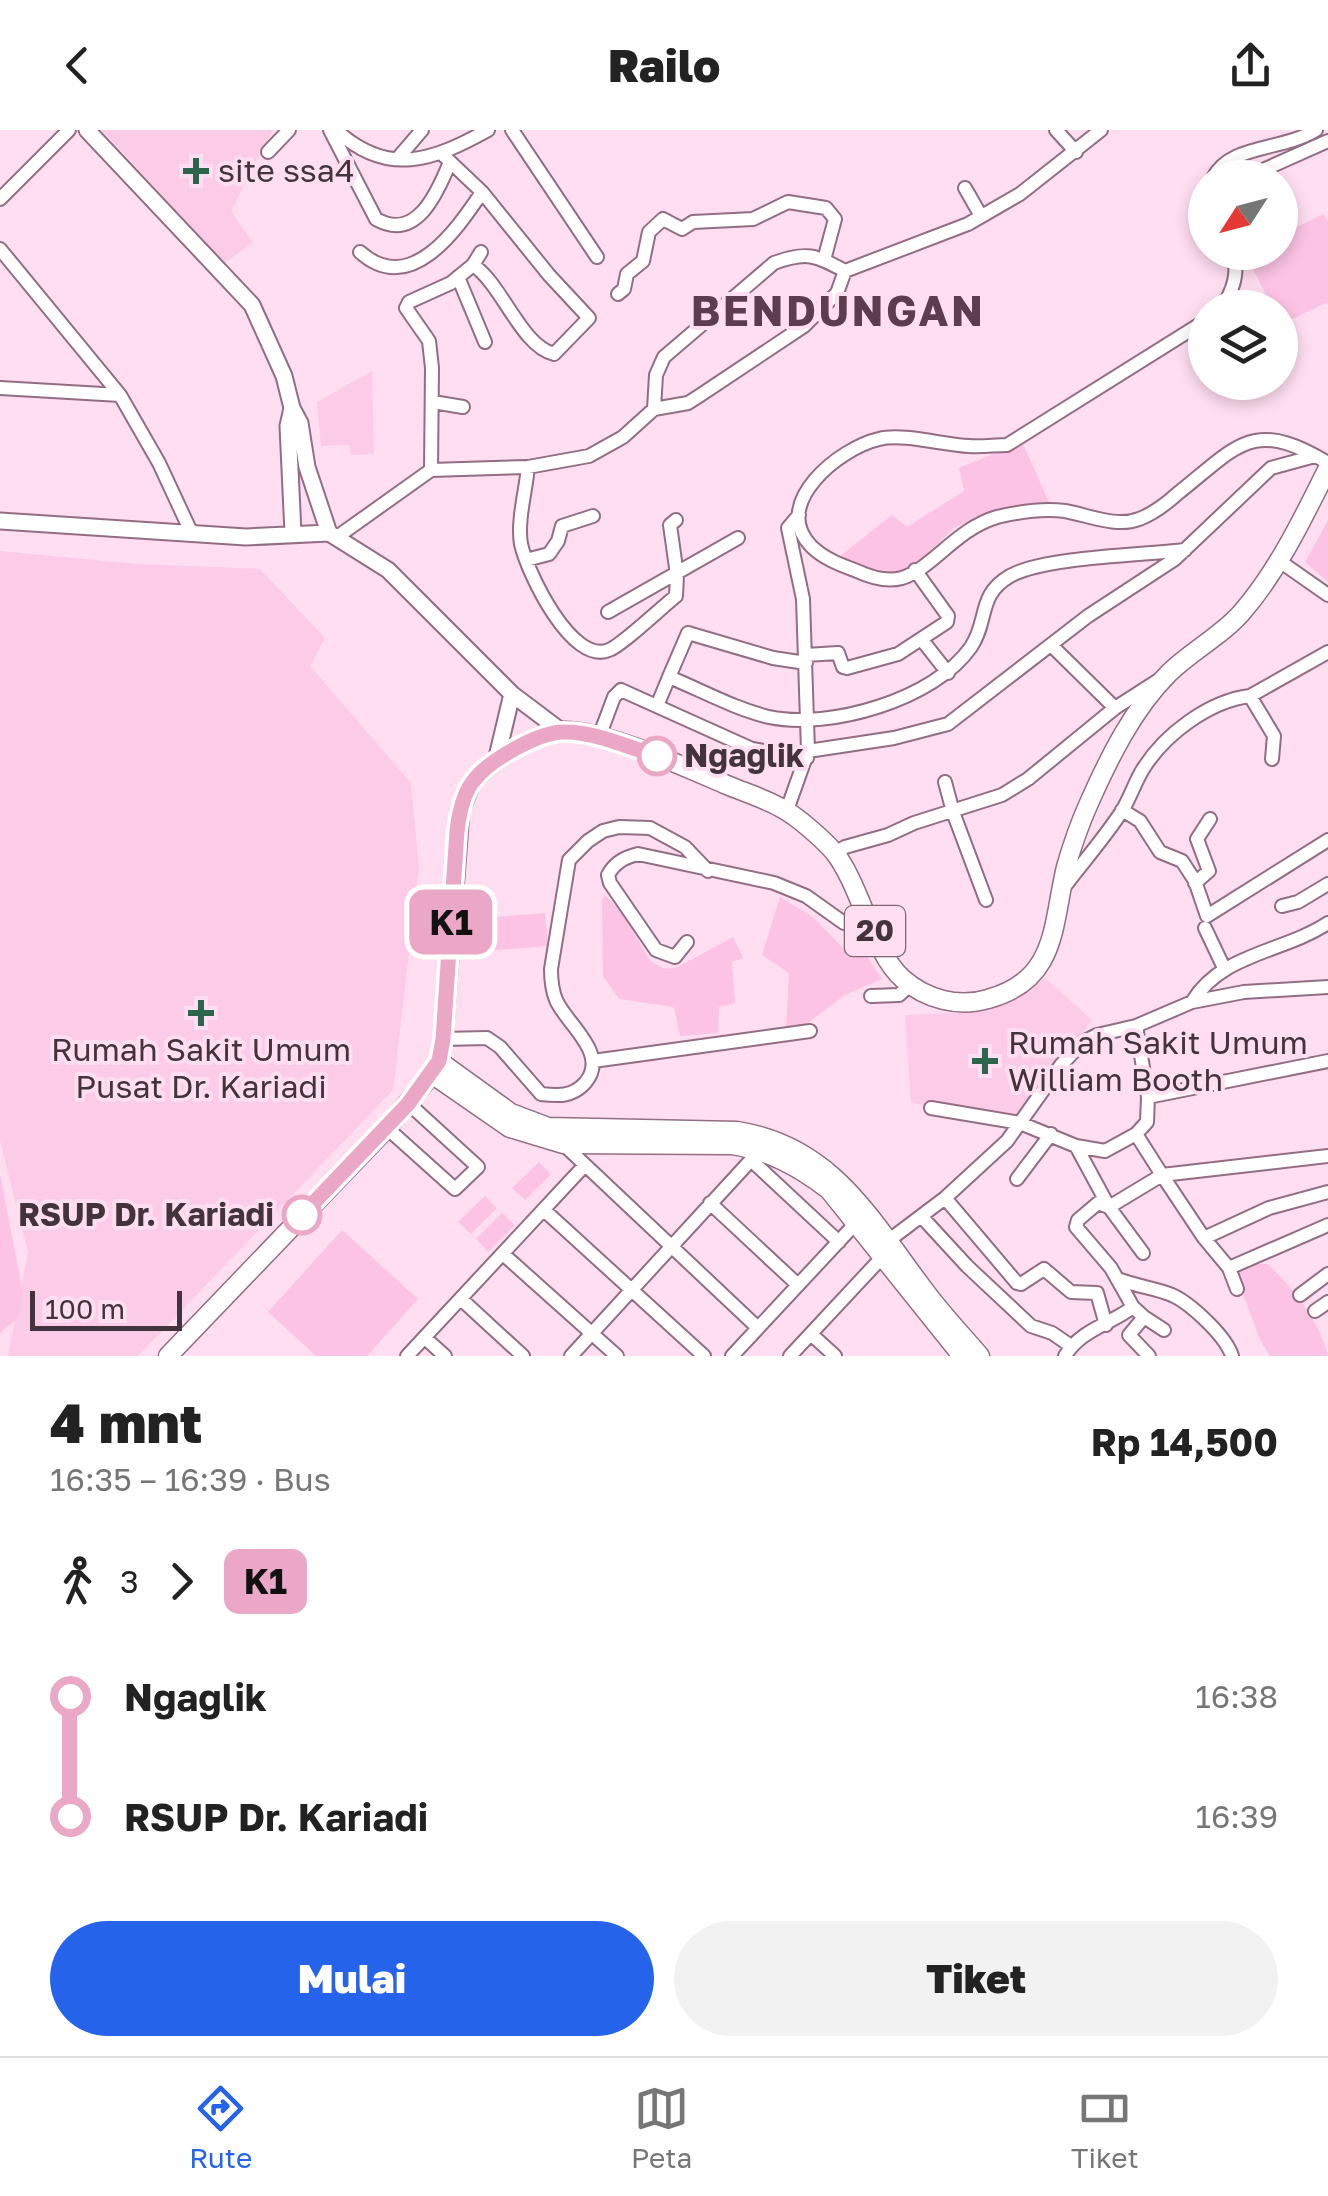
<!DOCTYPE html>
<html lang="id">
<head>
<meta charset="utf-8">
<style>
  body { margin:0; font-family:"Golos Text",sans-serif; background:#f2f2f2; color:#222; height:100vh; display:flex; flex-direction:column; font-size:38px; white-space:nowrap }
  * { box-sizing:border-box; margin:0 }
  p { font-size:32px; color:#767676 }
  .icon { flex:none; width:55px; height:55px; fill:none; stroke:currentColor; stroke-width:2; stroke-linecap:round; stroke-linejoin:round }
  .map { position:relative; height:1226px; overflow:hidden }
  .side { display:flex; flex-direction:column; background:#fff; flex:1 }
  .side>* { flex:none }
  .badge { padding:0 20px; border-radius:15px; font-size:35px; line-height:65px }
  .needle { width:65px; rotate:234deg }
  .tools { position:absolute; left:1188px; top:30px; display:grid; gap:20px }
  .tools a { display:grid; place-items:center; width:110px; height:110px; border-radius:50%; background:#fff; box-shadow:0 5px 15px #0003; font-size:50px }
  .scale { position:absolute; left:30px; bottom:25px; width:152px; box-sizing:border-box; padding-left:10px; border:5px solid #43333c; border-top:0; font-size:28px; line-height:35px; white-space:nowrap; color:#43333c; -webkit-text-stroke:8px #ffdef1; paint-order:stroke }
  .map>.badge { position:absolute; translate:-50% -50%; box-shadow:0 0 0 5px #fff }
  .legs { display:flex; align-items:center; gap:15px; height:110px; padding:0 50px; font-size:32px }
  .legs p { margin-inline-start:auto }
  .summary { display:flex; align-items:center; justify-content:space-between; height:170px; padding:0 50px }
  h1 { font-size:55px; font-weight:800; line-height:75px }
  .primary-button { display:flex; gap:20px; margin-top:auto; padding:20px 50px }
  .primary-button a { flex:1; height:115px; border-radius:60px; background:#2563eb; color:#fff; font-size:40px; font-weight:800; line-height:115px; text-align:center }
  .primary-button a+a { background:#f2f2f2; color:#222 }
  ul { padding:0 50px; list-style:none }
  li { display:flex; align-items:center; gap:35px; height:120px; font-size:38px }
  li i { display:grid; place-items:center; width:15px; height:100%; margin:0 12px; background:currentColor }
  li i::after { content:''; width:25px; height:25px; margin:-12px; border:8px solid; border-radius:50%; background:#fff }
  li p { margin-inline-start:auto }
  li:first-child i { background:linear-gradient(#0000 50%,currentColor 0) }
  li:last-child i { background:linear-gradient(currentColor 50%,#0000 0) }
  header { display:flex; justify-content:space-between; align-items:center; height:130px; padding:0 50px; background:#fff; font-size:45px; font-weight:800 }
  .dock { display:flex; justify-content:space-around; align-items:center; height:140px; border-top:2px solid #e0e0e0; background:#fff; font-size:28px; color:#767676 }
  .dock a { display:grid; justify-items:center; gap:5px }
  .dock .on { color:#2563eb }
  .map>svg:first-child { display:block }
</style>
</head>
<body>
<header><svg class="icon" aria-label="back" viewBox="0 0 24 24"><path d="M15 5l-7 7 7 7"/></svg>Railo<svg class="icon" aria-label="share" viewBox="0 0 24 24"><path d="M12 15V3M7 8l5-5 5 5M5 13v7h14v-7"/></svg></header>
<div class="map">
<svg width="1328" height="1226" viewBox="0 0 1328 1226">
  <rect width="100%" height="100%" fill="#ffdef1"/>
  <!-- built -->
  <path fill="#fccbe7" d="M102 0H273L231 81 253 113 224 133Z
    M372 241 374 324 351 325 349 315 321 316 317 272Z
    M0 421 137 434 260 439 325 508 310 536 411 653 419 738 393 960 138 1226H8L28 1122 0 1011Z
    M1045 848 1092 890 1023 988 911 973 905 885 982 882 1021 864Z"/>
  <!-- green -->
  <path fill="#fcc3e4" d="M1324 84 1328 92V172L1280 195V178L1272 177 1245 123 1280 122V105Z
    M1022 312 1050 374 1013 377 955 397 910 440 884 445 839 427 892 385 907 397 964 361 959 338Z
    M1328 390V452L1305 432Z
    M605 765 622 783 651 832 665 839 678 837 733 807 743 828 732 832 735 873 719 877 718 903 680 906 674 877 619 869 603 846 602 770Z
    M780 767 814 788 844 819H862L882 849 845 865 805 895 786 897 789 843 762 825Z
    M545 783 548 816 473 822 470 789Z
    M539 1032 551 1044 525 1070 512 1058Z
    M0 1044 23 1163 18 1188 0 1203Z
    M485 1066 497 1078 471 1104 458 1092Z
    M502 1083 515 1095 488 1122 476 1109Z
    M342 1100 418 1169 367 1226H316L268 1182Z
    M1254 1134H1268C1294 1160 1319 1189 1328 1226H1270L1260 1210 1235 1142Z"/>
  <g fill="none" stroke-linecap="round" stroke-linejoin="round">
    <!-- minor casing -->
    <g stroke="#926d83" stroke-width="16">
      <path id="minor" d="M330 0 376 89C416 112 437 64 450 32
        M336 0C388 48 434 30 488 0
        M512 0 597 127
        M1056 0 1076 22
        M268 22 289 0
        M443 25 482 62 549 145 589 188 554 224C521 216 502 154 473 135
        M398 28 422 0
        M1213 48C1230 14 1282 21 1316 0
        M1245 48 1328 11
        M965 58 981 86
        M0 69 69 0
        M0 119 120 265 159 333 192 404
        M360 122C410 167 456 101 482 62
        M458 147 485 212
        M618 164 624 159 627 144 643 131 649 102 663 89 682 99 693 92 753 89 788 72 826 78 835 89 824 130
        M1222 178C1233 160 1240 142 1232 122
        M1205 191 1007 315C995 315 982 317 969 316 944 315 903 303 879 309 840 318 770 373 811 416 824 429 841 435 857 441 870 447 888 452 902 448 933 438 956 399 997 387 1018 382 1043 378 1065 381 1088 385 1116 398 1139 389 1153 384 1166 374 1177 364 1238 316 1252 287 1328 333
        M0 258 120 265
        M433 272 463 277
        M654 279 656 245 664 227 774 133C807 121 815 125 845 141
        M528 337C526 360 517 391 521 414 527 442 572 536 609 520 621 516 662 477 676 466L677 445 670 395 676 390
        M431 340 432 238 429 211 406 178 409 172 451 153 473 135 481 122
        M337 407 431 340 528 337 589 326 623 307 654 279 688 273 699 266 804 196 837 163 845 141 968 94 1020 64 1101 0
        M526 430 549 424 558 411 562 396 593 386
        M1278 430 1328 465
        M608 482 738 408
        M922 510 948 543
        M1051 515 1115 578
        M806 525 838 523 843 537 847 538 898 524 947 492 948 486 915 440
        M669 547 688 503 773 528 806 533
        M657 576 669 547C701 560 735 579 769 587 830 600 935 569 971 517 989 490 977 465 1010 446 1043 427 1143 425 1185 420
        M599 607 614 567 621 560 752 619 807 628
        M808 621 894 608 948 594 1088 486 1175 429 1271 338 1315 326
        M1272 629 1274 606 1250 566 1328 522
        M945 652 953 682 986 770
        M787 680 808 621 803 469 788 398 799 385
        M1122 680 1140 691 1160 722 1182 731 1195 751 1207 786 1328 710
        M835 723 845 717 888 705 914 693 1002 665 1028 649 1115 578 1157 551
        M1195 753 1209 741 1197 709 1210 689
        M1065 756C1084 731 1105 707 1122 681 1130 668 1135 652 1143 639 1165 604 1209 571 1250 566
        M1282 776 1298 772 1328 754
        M1205 798 1224 838
        M687 812 675 827 656 820 610 753 608 745C614 733 625 727 638 724L774 753 806 766 844 793 871 792
        M871 866 899 865 911 854
        M1192 872C1222 823 1282 823 1328 793
        M443 909 487 908 500 917 541 964C558 966 572 967 585 953 610 924 567 895 556 870 552 860 551 850 551 839L569 730 588 711 603 701 619 697 650 698 685 717 708 741
        M593 931 810 901
        M1148 967 1328 931
        M931 978 1020 993 1076 1016 1105 1021 1136 1004 1147 992 1148 967 1136 896
        M387 998 455 1059 478 1037 408 973
        M1136 1004 1162 1045 1328 1026
        M563 1014 758 1198
        M1076 1016 1109 1077 1143 1123
        M751 1030 839 1112
        M1017 1049 1051 1004
        M945 1068 1017 1153 1021 1154 1044 1139 1071 1162 1097 1163 1106 1195
        M710 1073 798 1155
        M544 1080 704 1226
        M921 1086 967 1136 1031 1196 1052 1203 1071 1216
        M1204 1108 1229 1138 1237 1159
        M888 1111 945 1068 1007 1011 1061 935 1083 912 1097 905 1136 896 1192 872 1244 862 1328 857
        M503 1124 617 1226
        M1229 1138 1328 1095
        M1118 1149C1135 1156 1155 1158 1172 1165 1190 1173 1226 1206 1232 1226
        M1300 1165 1328 1144
        M461 1169 523 1226
        M1133 1177 1144 1187 1129 1205 1149 1226
        M1315 1181 1328 1172
        M1144 1187 1164 1200
        M811 1204 835 1226
        M425 1208 445 1226
        M407 1226 585 1035
        M571 1226 751 1030 755 1019
        M732 1226 855 1094
        M790 1226 887 1122
        M1065 1226C1080 1200 1111 1194 1133 1177L1111 1138 1076 1097 1078 1090 1098 1073 1109 1077 1162 1045 1204 1108 1269 1078 1328 1062"/>
    </g>
    <!-- major casing -->
    <g stroke="#926d83" stroke-width="19">
      <path id="major" d="M87 0 252 175 284 246 292 278 300 293 307 337 329 403
        M292 278 288 296 293 403
        M0 391 246 407 329 403 388 440 512 564 561 601
        M496 631 512 564"/>
    </g>
    <!-- highway casing -->
    <g stroke="#926d83" stroke-width="21">
      <path id="highway" d="M439 931 511 983 548 997 737 1001C833 1016 871 1090 925 1161 942 1184 962 1205 980 1226
        M432 944 510 998 563 1014 732 1015C770 1021 799 1037 829 1060L962 1226
        M168 1226 386 999 432 944 439 931 443 909 460 681C465 670 468 655 477 647 494 629 537 603 562 601 603 599 689 639 727 655 746 663 766 669 783 679 798 687 824 710 835 723 861 757 873 823 903 849 926 869 958 878 988 869 1058 850 1052 795 1066 737 1072 716 1080 693 1089 673 1109 628 1133 579 1168 544 1191 521 1223 505 1243 481 1279 439 1304 386 1328 338"/>
    </g>
    <!-- minor -->
    <use href="#minor" stroke="#fff" stroke-width="12"/>
    <!-- major -->
    <use href="#major" stroke="#fff" stroke-width="15"/>
    <!-- highway -->
    <use href="#highway" stroke="#fff" stroke-width="18"/>
  </g>
  <g fill="none" stroke-linecap="round" stroke-linejoin="round">
    <!-- line-1 casing -->
    <g stroke="#fff" stroke-width="22">
      <path id="line-1" d="M302 1085 408 974 439 931 443 909 457 701C459 684 463 662 475 649 490 630 540 601 565 602 596 602 627 617 657 626"/>
    </g>
    <!-- line-1 -->
    <use href="#line-1" stroke="#eba7c6" stroke-width="15"/>
  </g>
  <!-- markers -->
  <g fill="#2c644c" stroke="#ffdef1" stroke-width="4">
    <path d="M191 26h10v10h10v10h-10v10h-10v-10h-10v-10h10z"/>
    <path d="M196 868h10v10h10v10h-10v10h-10v-10h-10v-10h10z"/>
    <path d="M980 916h10v10h10v10h-10v10h-10v-10h-10v-10h10z"/>
  </g>
  <g fill="#fff" stroke="#eba7c6" stroke-width="5">
    <circle cx="657" cy="626" r="18"/>
    <circle cx="302" cy="1085" r="18"/>
  </g>
  <g text-anchor="middle" stroke-width="8" stroke-linejoin="round" paint-order="stroke">
    <!-- shield labels -->
    <rect fill="#ffdef1" stroke="#7b6672" stroke-width="2.5" x="845" y="776" width="60" height="50" rx="8"/>
    <g font-size="30" font-weight="bold" fill="#43333c">
      <text x="875" y="811">20</text>
    </g>
    <!-- poi labels -->
    <g font-size="32" fill="#43333c" stroke="#ffdef1" text-anchor="start">
      <text x="218" y="52">site ssa4</text>
      <text x="1008" y="924">Rumah Sakit Umum<tspan x="1008" dy="37">William Booth</tspan></text>
      <text x="201" y="931" text-anchor="middle">Rumah Sakit Umum<tspan x="201" dy="37">Pusat Dr. Kariadi</tspan></text>
    </g>
    <!-- stop labels -->
    <g font-size="32" font-weight="bold" fill="#43333c" stroke="#ffdef1" text-anchor="start">
      <text x="684" y="637">Ngaglik</text>
      <text x="274" y="1096" text-anchor="end">RSUP Dr. Kariadi</text>
    </g>
    <!-- district labels -->
    <g font-size="42" font-weight="bold" letter-spacing="2.5" fill="#5d3c50" stroke="#ffdef1">
      <text x="838" y="196">BENDUNGAN</text>
    </g>
  </g>
</svg>
<div class="tools">
<a><svg class="needle" viewBox="-14 -14 28 28"><path d="M0-13l5 13h-10z" fill="#e53935"/><path d="M0 13l5-13h-10z" fill="#767676"/></svg></a>
<a><svg class="icon" aria-label="layers" viewBox="0 0 24 24"><path d="M12 4l9 5-9 5-9-5zM3 14l9 5 9-5"/></svg></a>
</div>
<div class="scale">100 m</div>
<b class="badge" style="left:451px;top:792px;background:#eba7c6;color:#111">K1</b>
</div>
<section class="side">
<div class="summary"><div><h1>4 mnt</h1><p>16:35 – 16:39 · Bus</p></div><b>Rp 14,500</b></div>
<div class="legs"><svg class="icon" aria-label="walk" viewBox="0 0 24 24"><circle cx="13" cy="4" r="2"/><path d="M13 8l-2 6 4 7M11 14l-3 7M7 12l3-4h3l4 4"/></svg>3<svg class="icon" aria-label="forward" viewBox="0 0 24 24"><path d="M9 5l7 7-7 7"/></svg><b class="badge" style="background:#eba7c6;color:#111">K1</b></div>
<ul>
<li><i style="color:#eba7c6"></i><b>Ngaglik</b><p>16:38</p></li>
<li><i style="color:#eba7c6"></i><b>RSUP Dr. Kariadi</b><p>16:39</p></li>
</ul>
<div class="primary-button"><a>Mulai</a><a>Tiket</a></div>
</section>
<nav class="dock">
<a class="on"><svg class="icon" aria-label="directions" viewBox="0 0 24 24"><path d="M12 3l9 9-9 9-9-9zM9 14v-3h6M13 9l2 2-2 2"/></svg>Rute</a>
<a><svg class="icon" aria-label="map" viewBox="0 0 24 24"><path d="M3 6l6-2 6 2 6-2v14l-6 2-6-2-6 2zM9 4v14M15 6v14"/></svg>Peta</a>
<a><svg class="icon" aria-label="tickets" viewBox="0 0 24 24"><path d="M3 7h18v10H3zM15 7v10"/></svg>Tiket</a>
</nav>
</body>
</html>
